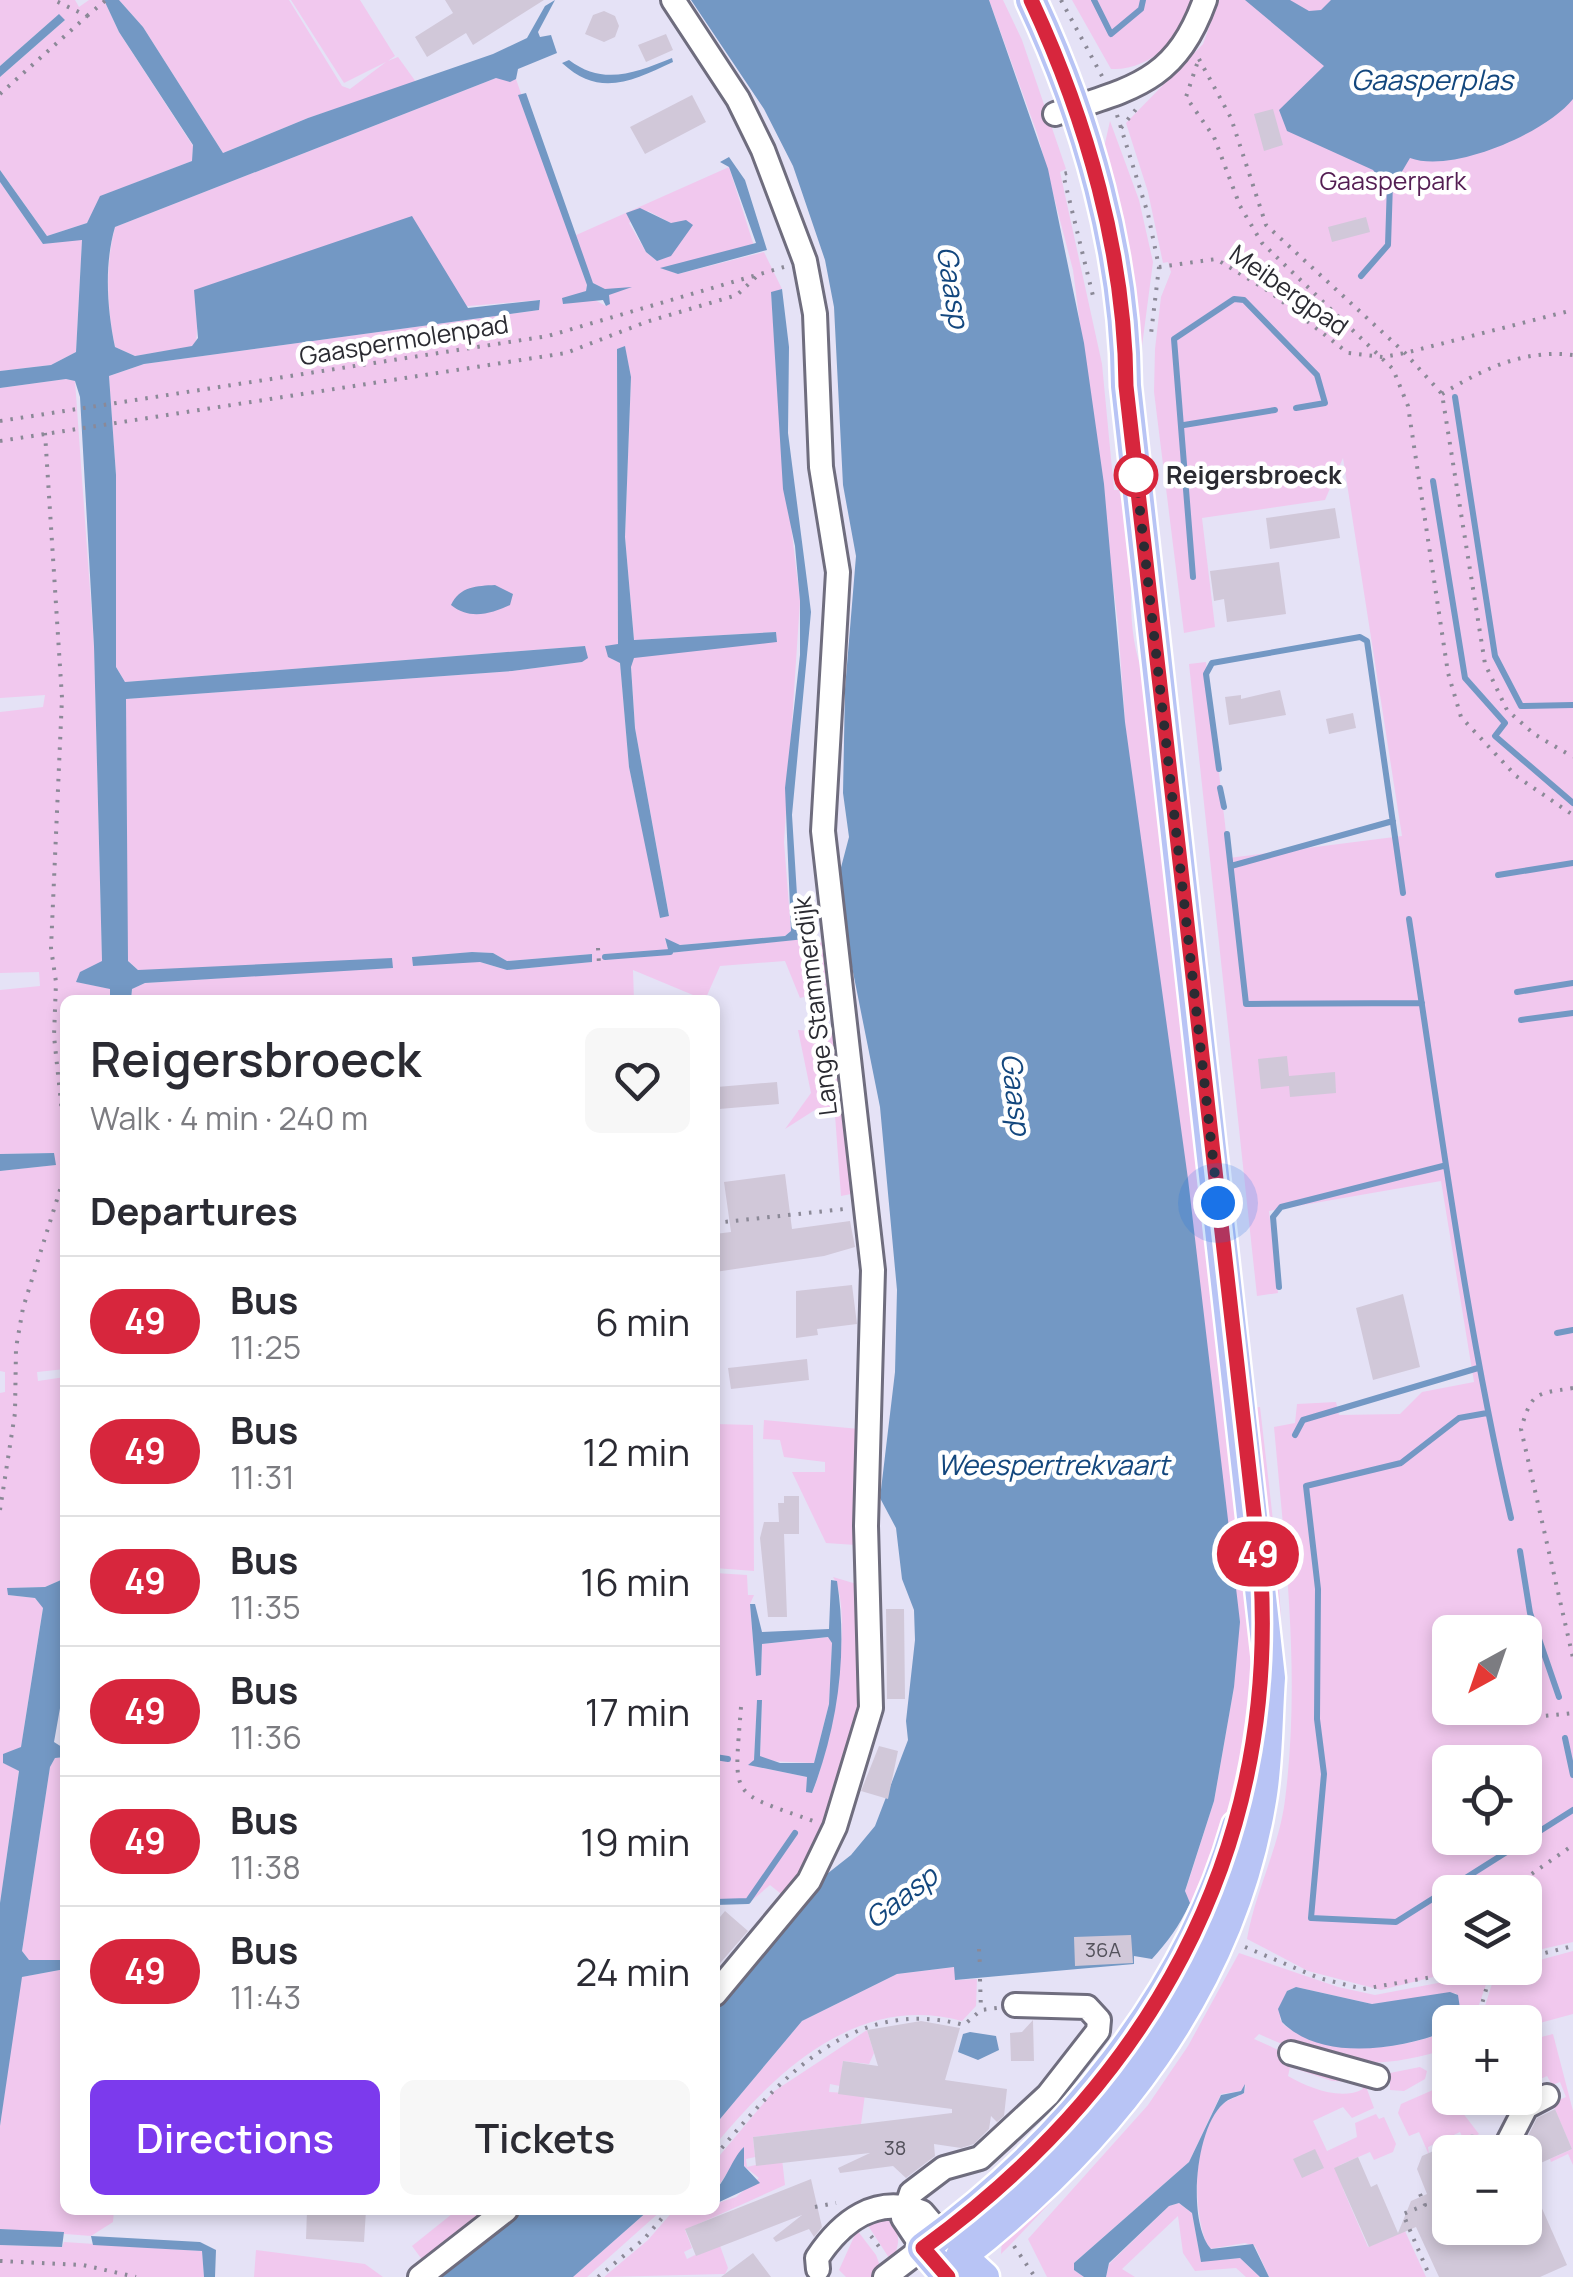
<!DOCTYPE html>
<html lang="en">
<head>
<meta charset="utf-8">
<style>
  body { margin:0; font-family:Manrope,sans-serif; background:#f7f7f7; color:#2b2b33; height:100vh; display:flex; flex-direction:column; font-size:38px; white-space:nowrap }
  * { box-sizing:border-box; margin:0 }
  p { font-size:32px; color:#7c7c81 }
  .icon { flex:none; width:55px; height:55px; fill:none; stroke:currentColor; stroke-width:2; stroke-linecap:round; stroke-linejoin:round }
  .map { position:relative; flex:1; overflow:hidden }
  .drawer { position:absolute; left:60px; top:995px; width:660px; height:1220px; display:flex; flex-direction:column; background:#fff; border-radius:15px; box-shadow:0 5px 15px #0003 }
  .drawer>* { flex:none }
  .badge { padding:0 20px; border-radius:32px; font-size:35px; line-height:65px }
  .needle { width:65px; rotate:220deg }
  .controls { position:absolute; left:1432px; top:1615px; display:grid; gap:20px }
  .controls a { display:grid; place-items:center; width:110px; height:110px; border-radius:15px; background:#fff; box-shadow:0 5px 15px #0003; font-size:50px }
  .you { position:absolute; width:50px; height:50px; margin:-25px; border:8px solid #fff; border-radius:50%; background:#1a73e8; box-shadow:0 0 0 15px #1a73e833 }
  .map>.badge { position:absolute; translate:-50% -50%; box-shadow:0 0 0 5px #fff }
  h2 { padding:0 30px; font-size:38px; line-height:90px }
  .round { display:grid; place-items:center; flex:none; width:105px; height:105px; border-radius:15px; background:#f7f7f7 }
  .headline { display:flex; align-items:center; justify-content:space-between; height:170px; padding:0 30px }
  h1 { font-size:48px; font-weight:600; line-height:75px }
  .action { display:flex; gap:20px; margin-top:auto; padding:20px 30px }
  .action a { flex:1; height:115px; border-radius:15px; background:#7c3aed; color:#fff; font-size:40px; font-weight:600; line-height:115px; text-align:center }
  .action a+a { background:#f7f7f7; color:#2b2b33 }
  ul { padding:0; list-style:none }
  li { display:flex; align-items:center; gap:30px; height:130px; padding:0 30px; border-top:2px solid #e1e1e2 }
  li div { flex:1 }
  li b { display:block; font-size:38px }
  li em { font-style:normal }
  li .badge { min-width:110px; font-weight:700; text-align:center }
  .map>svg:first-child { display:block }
</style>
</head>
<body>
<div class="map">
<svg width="1573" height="2277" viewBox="0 0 1573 2277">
  <rect width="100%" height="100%" fill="#e5e2f6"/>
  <!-- green -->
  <path fill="#f1c8ee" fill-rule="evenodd" d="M0 0H75L79 7 89 0H104L119 32 193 146 192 161 101 196 87 223 47 236 0 170V77L65 20 58 15 0 66Z
    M119 0H289L342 86 350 89 386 62 344 83 291 0H360L395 56 388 61 398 57 416 82 308 118 223 153 143 27Z
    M989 0H1003L1022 40 1066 169 1060 172 1102 364 1114 490H1119L1136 567 1132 568C1130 607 1130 645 1146 681L1252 1640C1248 1740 1237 1815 1198 1908L1190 1903 1185 1892 1214 1801 1234 1687 1125 722 1118 624 1073 270 1038 136Z
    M1072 0H1192C1183 37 1151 71 1111 69Z
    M1219 0H1573V1942L1525 1953V1892H1450V1968H1470L1381 1990 1308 1971 1247 1939C1255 1892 1279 1848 1285 1800 1301 1674 1285 1552 1274 1427L1295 1423 1297 1404 1336 1402 1339 1415 1400 1414 1422 1392 1474 1382 1441 1181 1269 1211 1278 1293 1257 1296 1189 664 1206 662 1229 858 1402 836 1343 458 1325 500 1202 518 1215 627 1184 633 1154 392 1155 349 1161 297 1171 272 1168 262 1163 263 1148 192 1126 123 1203 44ZM1450 1632H1525V1708H1450ZM1450 1762H1525V1838H1450Z
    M496 78 516 79 587 285 586 291 563 304 593 299 606 306 610 303 608 295 626 288 605 290 593 283 574 236 729 167 754 246 662 268 678 274 764 252 782 289 771 293 781 442 800 601 784 842 791 931 785 936 680 945 665 939 669 953 813 938 829 946 831 990 800 998 785 961 720 966 705 1000 633 970 634 1000H131L132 989 145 983 393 967 138 970 127 960 126 699 512 671 582 662 585 646 125 682 116 667V475L109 376 144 364 539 310V300L197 329 196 346 135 356 115 347C107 308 105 266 115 227ZM648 211 671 223 657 261 646 252 629 223ZM625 347 631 377 625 537 634 640 776 632 777 641 634 657 631 666 635 728 669 915 661 918 629 767 620 662 606 646 618 645 617 349ZM472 952 493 953 507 961 592 954 591 962 507 970 480 962 412 958Z
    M1110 121 1139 200 1153 262 1142 346 1119 201 1103 152Z
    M0 182 43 244 82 239 76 352 51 365 0 371Z
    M66 379 75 381 94 646 102 962 77 982 111 989 110 1000H65V1369L37 1372 38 1381 65 1377 61 1580 45 1587 8 1588V1595L35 1598 43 1607 21 1747 3 1755V1763L19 1770 0 1903V1393L5 1392V1372L0 1371V1171L55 1165 53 1153 0 1154V990L40 986 39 972 0 973V712L43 707 45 695 0 698V388Z
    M798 1030 834 1033 856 1193 841 1196 835 1115 818 1108 785 1129 811 1093Z
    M1260 1407C1273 1522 1290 1639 1279 1755 1260 1956 1138 2116 1001 2254L1002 2239 1012 2224C1286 1973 1302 1758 1253 1408Z
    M764 1420 859 1429 856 1545 826 1543 792 1472H825V1462L784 1457 780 1440 763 1439Z
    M715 1424 753 1425 754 1571 715 1568Z
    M715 1573 747 1575 748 1595H754L750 1604 756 1675H761L762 1644 829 1637 832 1643 829 1704 814 1763 767 1761 760 1756 762 1701H757L754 1760 749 1765 807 1777 812 1793C829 1756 856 1610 833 1577L860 1585 867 1698 815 1845 785 1897 770 1885 749 1903H715Z
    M65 1757V1960H29L22 1951 50 1767 55 1758Z
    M1573 1951V2014L1525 2027V2022H1480L1496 1971 1525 1968V1964Z
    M1239 1953 1338 1987 1375 1995 1490 1973 1473 2022H1462L1456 1993 1372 2004 1296 1987 1287 1991 1280 2019 1284 2025C1330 2058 1399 2051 1450 2030V2048C1375 2072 1329 2066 1259 2034L1254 2039 1305 2062 1361 2073 1374 2108 1352 2118 1343 2107 1313 2121 1327 2151 1357 2137 1355 2123 1376 2114 1379 2119 1384 2117 1396 2144 1393 2152 1374 2160 1370 2152 1340 2165 1343 2189 1368 2247 1405 2231 1426 2277H1269L1255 2246 1245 2243 1209 2249C1191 2213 1192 2133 1223 2104 1229 2099 1237 2097 1244 2093L1246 2085 1241 2091 1221 2094 1189 2162 1074 2263V2270L1084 2277H1047L1028 2239 1148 2105 1188 2046ZM1290 2067 1332 2081 1360 2082 1363 2089C1341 2101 1309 2088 1288 2076Z
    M955 1967V1980L977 1979 976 2006 962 2021C858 1993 777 2070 715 2145V2125L802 2021 897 1974Z
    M65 1969V2210H114L113 2222 91 2236 0 2229V2126L19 1986 22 1977Z
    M867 2030 874 2053 869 2064 843 2061 840 2086 830 2084 829 2092 865 2094 861 2124 753 2137 755 2157 746 2159 747 2167 782 2159 785 2185 685 2230 692 2248 684 2252 687 2259 719 2243 728 2268 725 2274 604 2277 648 2240 674 2210H715V2204L736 2197 759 2178 744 2166V2148L715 2191V2161L773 2092Z
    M1553 2034 1573 2111V2165L1568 2154 1551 2162 1550 2159 1572 2149 1552 2103 1566 2097 1560 2082 1552 2085 1547 2076 1525 2086V2041Z
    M1420 2067 1427 2071 1425 2079 1404 2091 1390 2090V2073Z
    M1442 2086 1479 2134 1465 2142 1460 2132 1428 2147 1429 2155 1419 2132 1409 2136 1398 2113 1401 2104Z
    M1179 2203 1192 2213 1201 2261 1240 2258 1260 2277H1246L1236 2268 1195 2271 1183 2253 1178 2216 1122 2269 1135 2277H1106L1109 2264 1169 2206Z
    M457 2210H498L426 2265 412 2246Z
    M649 2210H662L587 2277H573Z
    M884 2218C902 2227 901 2246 891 2261L867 2224Z
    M857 2230 876 2255 882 2271 875 2277H846L839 2270Z
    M64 2242 202 2251 204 2277H0V2245L62 2247Z
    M256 2250 365 2264 383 2277H254Z"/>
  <!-- water -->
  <path fill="#7398c4" d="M104 0H119L143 27 223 153 308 118 493 54 527 38 545 6 555 0 538 32 540 37 551 35 557 53 518 69 516 79 510 82 496 78 115 227C104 265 107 308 115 347L135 356 192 346 198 338 194 290 412 216 468 308 540 300 539 310 144 364 109 376 116 475V667L125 682 585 646 588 658 582 662 512 671 126 699 128 961 138 970 392 958 393 968 145 983 132 989 131 1000H110V989L76 982 80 972 102 961 94 646 80 397 75 381 66 379 0 388V371L51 365 76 352 82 240 43 244 0 182V170L47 236 87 223 100 196 192 161 193 145 119 32Z
    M691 0H989L1048 169 1084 343 1104 484 1125 722 1188 1179 1240 1622 1234 1687 1214 1801 1185 1891 1190 1903C1179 1927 1168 1941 1152 1959L1134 1956V1964L955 1980 954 1967 897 1974 802 2021 715 2125V2009L786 1928 818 1881 851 1855 875 1826 908 1740 906 1721 915 1640 914 1610 902 1579 896 1528 880 1498 895 1372 897 1290 880 1107 852 967 839 875 849 837 843 793 845 689 856 556 843 485 834 307 825 260 793 166 764 109Z
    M1245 0H1290L1309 11 1321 10 1331 0H1573V99C1546 133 1452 174 1410 158L1397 180 1385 185 1373 170 1287 131 1279 110 1324 66Z
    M59 14 65 20 0 77V66Z
    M672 58 673 62C632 81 600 98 562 63L569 60C603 86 635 73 672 58Z
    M526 93 593 283 605 289 632 287 609 295 610 304 606 306 603 300 563 304 562 298 586 291 587 285 518 95Z
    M729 157 745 180 767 250 678 274 660 268 756 243 729 167 720 162Z
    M640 208 671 223 686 220 693 225 671 256 657 261 646 252 626 213Z
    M782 289 789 347 788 433 811 612 792 815 799 927 806 931 805 939 669 953 665 938 680 945 785 936 791 931 785 788 800 655V601L795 546 783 489 771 292Z
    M625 346 631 377 625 537 634 640 776 632 777 642 634 658 631 667 635 728 669 916 660 918 629 767 620 663 608 657 605 646 618 644 617 349Z
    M495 585 513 594 510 605C491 614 469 620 451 605 460 586 477 586 495 585Z
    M472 952 493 953 507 961 592 954V962L507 970 480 962 413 966 412 957Z
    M54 1153 56 1165 0 1171V1154Z
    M65 1545V1680L54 1742 65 1749V1757L55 1758 50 1767 22 1951 29 1960H65V1969L22 1977 0 2126V1903L19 1771 3 1763V1754L21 1747 43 1608 35 1598 8 1595 7 1588 45 1587 61 1580Z
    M831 1580 837 1581C848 1652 838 1726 812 1793L806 1792 807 1777 748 1765 754 1760 757 1700H762L760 1756 780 1763H814L829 1704 832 1643 828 1637 762 1644 761 1675 756 1676 750 1604H755L762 1632 829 1629Z
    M1296 1987 1372 2004 1450 1992 1458 1995 1462 2022H1450V2030C1402 2049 1323 2063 1282 2022L1278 2009 1287 1991Z
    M970 2032 996 2036 999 2050 978 2060 958 2052 963 2034Z
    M1245 2084 1244 2093C1237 2097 1229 2098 1223 2104 1195 2129 1187 2222 1211 2249L1253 2244 1269 2277H1260L1240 2258 1201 2262 1192 2213 1179 2203 1169 2206 1109 2263 1106 2277H1084L1074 2270V2263L1189 2162 1221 2095 1241 2091Z
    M744 2147V2166L760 2183 715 2204V2191C727 2178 734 2155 744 2147Z
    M522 2210H649L573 2277H439Z
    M0 2229 64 2232 62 2247 0 2245Z
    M91 2236 200 2242 216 2250 215 2277H204L202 2251 93 2245Z"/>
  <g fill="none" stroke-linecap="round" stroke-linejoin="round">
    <!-- stream -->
    <path stroke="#7398c4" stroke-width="6" d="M1094 0 1111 34 1141 9 1143 0
      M1361 276 1388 245 1390 183
      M1455 397 1495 656 1521 706 1573 705
      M1184 425 1275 410
      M1433 481 1465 678 1505 723 1495 736 1573 803
      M1193 577 1174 339 1234 299 1244 300 1317 375 1325 403 1296 408
      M1219 769 1206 674 1212 663 1360 637 1367 641 1403 893
      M1220 788 1224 807
      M1227 834 1246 1004 1422 1003
      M1231 866 1393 821
      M1498 875 1573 863
      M1409 919C1440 1120 1465 1320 1511 1518
      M605 957 670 952
      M1517 992 1573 983
      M1521 1020 1573 1013
      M1279 1287 1273 1217 1281 1207 1443 1166
      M1557 1333 1573 1330
      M1487 1413 1459 1418 1401 1463 1306 1486 1318 1589 1317 1719 1324 1774 1311 1918 1396 1922 1573 1810
      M1295 1435 1303 1420 1478 1368
      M1520 1551 1530 1613 1559 1697
      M1565 1738 1573 1775
      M715 1757 728 1759
      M715 1902 748 1901 795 1833"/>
  </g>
  <!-- building -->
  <path fill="#d1c8d9" d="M445 0H544L473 45 466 33 427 57 415 37 453 13Z
    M604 11 615 16 619 26 615 37 604 42 585 34 593 15Z
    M666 34 673 50 646 62 638 45Z
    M692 95 706 122 645 154 630 127Z
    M1273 109 1283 145 1264 151 1254 114Z
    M1366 217 1370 232 1332 242 1328 227Z
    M1335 508 1340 538 1270 549 1266 518Z
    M1279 562 1286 614 1227 622 1224 599 1214 601 1210 571Z
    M1280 690 1286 715 1229 725 1225 697 1241 695V699Z
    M1353 713 1356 728 1329 734 1326 719Z
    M1287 1056 1289 1076 1335 1072 1336 1093 1290 1097 1289 1086 1261 1089 1258 1059Z
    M777 1082 779 1104 719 1109 717 1087Z
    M785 1174 792 1229 850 1221 855 1247 824 1256 715 1272V1234L731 1232 724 1182Z
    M852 1285 857 1324 817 1329 818 1335 796 1338V1291Z
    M1403 1294 1420 1367 1373 1380 1356 1308Z
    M807 1359 809 1380 731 1389 728 1368Z
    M784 1496H799V1534H784L787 1617H768L760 1538 764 1522H779L778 1503H784Z
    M886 1609H904L905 1699H887Z
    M879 1746 898 1751 888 1799 861 1791Z
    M725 1911 748 1931 715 1969V1923Z
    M1131 1935 1133 1963 1075 1966 1074 1937Z
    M1033 2020 1034 2061H1011L1010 2033 1022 2032Z
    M921 2021 960 2028 945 2080 1007 2089 1004 2116 997 2122 991 2116 989 2129 974 2144 961 2148 934 2144 935 2156 906 2178 893 2166 840 2173 838 2168 870 2153 756 2166 753 2137 952 2113V2109L838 2094 843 2061 878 2066 867 2030Z
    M1555 2109 1572 2149 1525 2170 1567 2265 1540 2277H1439L1416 2227 1369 2247 1334 2168 1358 2157 1371 2187 1377 2184 1398 2233 1411 2201 1427 2194 1417 2169 1422 2156 1472 2134 1485 2139 1491 2152H1450V2228H1525V2142L1537 2118Z
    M1315 2149 1324 2168 1302 2178 1293 2159Z
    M811 2179 822 2227 814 2237 809 2229 776 2242 773 2238 802 2215 696 2256 685 2229Z
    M307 2210H366L364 2242 306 2239Z
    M753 2253 771 2277H721Z"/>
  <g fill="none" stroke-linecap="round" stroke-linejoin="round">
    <!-- minor casing -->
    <g stroke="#6f6d7e" stroke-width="28">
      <path id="minor" d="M673 0 738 99 763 150 805 261 815 314 821 467 838 572 823 831 873 1270 866 1526 871 1708 835 1827 809 1881 715 1994
        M1055 114C1132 88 1175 83 1205 0
        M1291 2053 1377 2077
        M1507 2144 1526 2107 1547 2096
        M818 2269 817 2258C841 2222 875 2194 922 2212L951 2246
        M420 2277 506 2210
        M885 2277 923 2248 903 2218 911 2193 944 2168 980 2158 1048 2095 1098 2031 1099 2020 1087 2007 1015 2005"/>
    </g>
    <!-- major casing -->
    <g stroke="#fff" stroke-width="35">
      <path id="major" d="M948 2277 923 2248C1065 2145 1188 1996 1237 1826
        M984 2277 961 2256C1108 2141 1230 1990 1261 1800 1268 1760 1267 1719 1270 1678L1126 386C1125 254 1087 119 1031 0"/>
    </g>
    <!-- path -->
    <path stroke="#8b8997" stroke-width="4" stroke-dasharray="2.5 8" stroke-linecap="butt" d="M1061 0 1103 78
      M87 16 106 0
      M1199 59 1231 118 1266 225 1405 353 1442 394 1485 664 1507 710 1534 734 1573 757
      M1197 64 1186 97 1214 137 1240 206 1262 243 1393 369 1408 406 1448 673 1461 717 1516 776 1573 815
      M0 94 87 16 54 0
      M1117 115 1148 214 1159 267 1151 334
      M1121 128 1137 108
      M1067 173 1063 174 1093 296
      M1159 267 1216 259 1270 292 1348 353 1383 357 1405 353 1573 310
      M1442 394C1483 369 1524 349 1573 355
      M0 421 548 336 784 267
      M45 433 62 698 51 948 56 982 54 1036 65 1141
      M0 441 566 353 646 322 737 295 756 277
      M598 948 599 964
      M715 1223 844 1209
      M1573 1388C1536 1394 1532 1391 1521 1429L1573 1658
      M0 1510 15 1413 16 1348 23 1308 65 1174
      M741 1707C734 1802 728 1790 816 1822
      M1525 1718 1573 1713
      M1506 1892 1573 1845
      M1245 1947 1319 1978 1363 1989 1484 1968
      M979 1949 980 1966
      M1525 1958 1573 1946
      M980 1979 981 2010
      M1477 2022 1492 1968
      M715 2156C780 2079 852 1995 964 2025L981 2010 997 2008
      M1420 2194 1425 2205 1403 2214 1430 2277
      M815 2207 836 2203
      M871 2236 883 2252
      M1014 2246 1035 2277
      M0 2261 83 2265 136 2277
      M598 2277 644 2239 669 2210"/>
    <!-- minor -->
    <use href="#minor" stroke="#fff" stroke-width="22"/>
    <!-- major -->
    <use href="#major" stroke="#b8c4f5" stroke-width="30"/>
  </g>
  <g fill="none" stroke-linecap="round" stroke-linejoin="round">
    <!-- line casing -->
    <g stroke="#fff" stroke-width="22">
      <path id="line" d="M948 2277 923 2248C1148 2084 1277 1857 1261 1576L1126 386C1125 254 1087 120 1031 0"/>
    </g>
    <!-- line -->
    <use href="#line" stroke="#d7263d" stroke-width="15"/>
    <!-- walk -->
    <path stroke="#2b2b32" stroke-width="10" stroke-dasharray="0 18" d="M1136 475 1218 1203"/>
  </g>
  <!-- markers -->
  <circle fill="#fff" stroke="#d7263d" stroke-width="5" cx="1136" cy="475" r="20"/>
  <g text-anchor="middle" stroke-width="9" stroke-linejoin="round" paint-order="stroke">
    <!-- number labels -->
    <g font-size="20" fill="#54525c">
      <text x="1103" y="1957">36A</text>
      <text x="895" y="2155">38</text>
    </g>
    <!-- park labels -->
    <g font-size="25" fill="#541e53" stroke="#fff">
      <text x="1393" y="190">Gaasperpark</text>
    </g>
    <!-- street labels -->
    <g font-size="25" fill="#2b2b32" stroke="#fff">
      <text transform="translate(1289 290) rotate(35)" y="9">Meibergpad</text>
      <text transform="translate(404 340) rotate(-9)" y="9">Gaaspermolenpad</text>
      <text transform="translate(815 1006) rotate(-97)" y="9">Lange Stammerdijk</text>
    </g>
    <!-- stop labels -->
    <g font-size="25" font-weight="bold" fill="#2b2b32" stroke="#fff" text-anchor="start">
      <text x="1166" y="484">Reigersbroeck</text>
    </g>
    <!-- water labels -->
    <g font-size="28" font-style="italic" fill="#13477e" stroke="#fff">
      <text x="1432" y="90">Gaasperplas</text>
      <text transform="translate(953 287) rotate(81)" y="10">Gaasp</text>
      <text transform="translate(1016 1094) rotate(83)" y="10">Gaasp</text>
      <text x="1053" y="1475">Weespertrekvaart</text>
      <text transform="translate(901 1897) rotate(-37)" y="10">Gaasp</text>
    </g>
  </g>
</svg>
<div class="controls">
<a><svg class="needle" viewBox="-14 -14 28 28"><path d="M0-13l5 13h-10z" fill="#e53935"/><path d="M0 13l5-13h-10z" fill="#7c7c81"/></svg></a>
<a><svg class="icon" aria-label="locate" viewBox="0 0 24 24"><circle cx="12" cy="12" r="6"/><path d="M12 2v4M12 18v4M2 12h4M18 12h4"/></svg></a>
<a><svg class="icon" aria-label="layers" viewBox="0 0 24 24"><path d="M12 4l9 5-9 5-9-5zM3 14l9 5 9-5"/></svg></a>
<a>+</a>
<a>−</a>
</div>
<div class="you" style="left:1218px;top:1203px"></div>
<b class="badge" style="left:1258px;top:1554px;background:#d7263d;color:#fff">49</b>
<section class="drawer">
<div class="headline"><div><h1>Reigersbroeck</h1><p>Walk · 4 min · 240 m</p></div><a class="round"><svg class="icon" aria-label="heart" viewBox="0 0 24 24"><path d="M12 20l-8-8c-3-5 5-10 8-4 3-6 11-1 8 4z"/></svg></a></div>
<h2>Departures</h2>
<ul>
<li><span class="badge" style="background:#d7263d;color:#fff">49</span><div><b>Bus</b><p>11:25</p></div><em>6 min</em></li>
<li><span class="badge" style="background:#d7263d;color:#fff">49</span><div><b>Bus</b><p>11:31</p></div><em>12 min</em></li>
<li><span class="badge" style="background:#d7263d;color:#fff">49</span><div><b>Bus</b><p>11:35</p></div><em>16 min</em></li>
<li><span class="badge" style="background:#d7263d;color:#fff">49</span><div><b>Bus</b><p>11:36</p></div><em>17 min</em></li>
<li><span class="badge" style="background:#d7263d;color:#fff">49</span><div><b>Bus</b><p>11:38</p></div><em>19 min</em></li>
<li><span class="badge" style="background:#d7263d;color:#fff">49</span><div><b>Bus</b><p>11:43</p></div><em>24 min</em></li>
</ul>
<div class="action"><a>Directions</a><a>Tickets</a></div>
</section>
</div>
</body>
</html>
